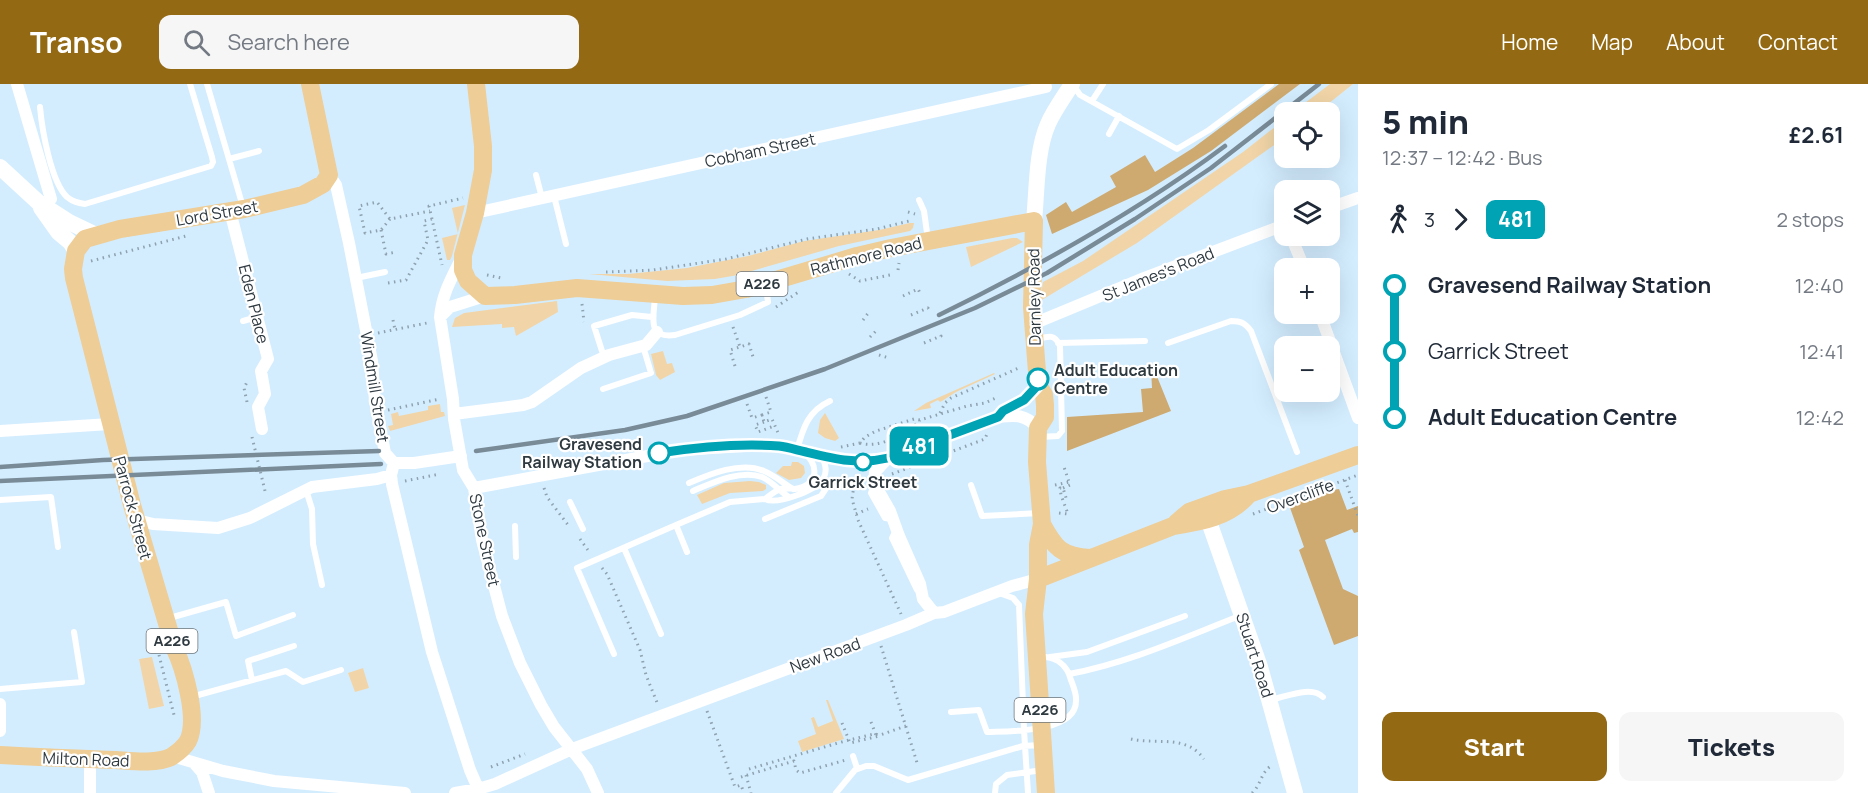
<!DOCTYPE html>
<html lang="en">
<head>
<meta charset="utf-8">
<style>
  body { margin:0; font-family:Manrope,sans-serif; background:#f6f6f7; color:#1f2937; height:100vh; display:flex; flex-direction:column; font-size:22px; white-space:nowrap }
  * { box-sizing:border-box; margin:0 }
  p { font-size:20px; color:#747a83 }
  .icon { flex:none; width:33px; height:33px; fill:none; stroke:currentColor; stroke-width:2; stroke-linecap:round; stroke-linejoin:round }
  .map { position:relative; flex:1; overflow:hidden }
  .side { display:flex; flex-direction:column; background:#fff; width:510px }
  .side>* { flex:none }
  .badge { padding:0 12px; border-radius:9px; font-size:21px; line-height:39px }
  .fabs { position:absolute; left:1274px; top:18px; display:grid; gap:12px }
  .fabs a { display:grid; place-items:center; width:66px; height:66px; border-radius:12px; background:#fff; box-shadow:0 6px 24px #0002; font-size:30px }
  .map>.badge { position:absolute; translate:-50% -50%; box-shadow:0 0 0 3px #fff }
  .legs { display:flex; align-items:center; gap:9px; height:66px; padding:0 24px; font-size:20px }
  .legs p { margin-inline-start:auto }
  .summary { display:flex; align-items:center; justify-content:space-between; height:102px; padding:0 24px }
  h1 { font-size:33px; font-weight:800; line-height:45px }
  .cta { display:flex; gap:12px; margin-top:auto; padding:12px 24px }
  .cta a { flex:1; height:69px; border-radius:12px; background:#936913; color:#fff; font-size:24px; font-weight:800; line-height:69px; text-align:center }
  .cta a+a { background:#f6f6f7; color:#1f2937 }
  ul { padding:0 24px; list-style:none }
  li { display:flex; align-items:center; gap:21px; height:66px; font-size:22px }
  li i { display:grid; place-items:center; width:9px; height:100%; margin:0 8px; background:currentColor }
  li i::after { content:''; width:15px; height:15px; margin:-8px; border:4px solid; border-radius:50%; background:#fff }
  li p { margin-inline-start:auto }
  li:first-child i { background:linear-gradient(#0000 50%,currentColor 0) }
  li:last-child i { background:linear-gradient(currentColor 50%,#0000 0) }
  header { display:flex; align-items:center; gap:36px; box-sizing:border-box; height:84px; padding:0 30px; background:#936913; color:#fff }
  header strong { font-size:28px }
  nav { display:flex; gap:33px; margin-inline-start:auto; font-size:21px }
  .search { width:420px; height:54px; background:#f6f6f7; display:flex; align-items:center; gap:15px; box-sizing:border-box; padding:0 21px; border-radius:12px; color:#747a83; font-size:22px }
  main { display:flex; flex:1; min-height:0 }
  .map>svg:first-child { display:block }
</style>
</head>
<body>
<header>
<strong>Transo</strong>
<div class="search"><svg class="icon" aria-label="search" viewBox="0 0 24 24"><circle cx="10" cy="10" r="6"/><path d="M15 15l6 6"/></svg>Search here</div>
<nav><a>Home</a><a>Map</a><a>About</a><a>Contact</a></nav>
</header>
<main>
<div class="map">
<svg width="1358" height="709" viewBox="0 0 1358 709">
  <rect width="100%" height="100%" fill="#d3edff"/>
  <!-- green -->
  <path fill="#f1d5a8" d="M1330 0H1353L1318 28H1293Z
    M1284 36V54L1137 159 1040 217 1043 198 1083 177 1243 68Z
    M465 121 452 172 450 176H447L442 154 458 150 452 124Z
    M910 139H914L913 144 910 147 839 162 738 191 715 195 667 197 589 190H628L687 184 748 172 804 157 879 146Z
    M1012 154H1017L1023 158 971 183 966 163Z
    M557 217 558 228 516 252 514 243 502 244V240L452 243 455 234 464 229Z
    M663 267 667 280 672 279 675 288 660 296 656 291 651 270Z
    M994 289 995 290 956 308 942 317 940 318 938 316 930 320 931 324 914 327 926 319Z
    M440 320 441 328H444L445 332 390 347 388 342 393 341 391 330 398 328 399 332 428 326V322Z
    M825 329 839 354 835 357 825 354 818 349 820 336Z
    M792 378H798L804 382 805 389 801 394 789 396 776 389 783 382H791Z
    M750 397 759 398 766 401V405L763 407 730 409 702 420 697 411 724 399Z
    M152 573 164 622 149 625 139 575Z
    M363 584 369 604 355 608 348 589Z
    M826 616H828L844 655 802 668 798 657 816 650 811 634 814 633 818 643 833 637Z"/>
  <!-- forest -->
  <path fill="#ceaa70" d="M1279 0H1300L1211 67 1148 106 1052 150 1046 131 1066 118 1072 128 1116 103 1110 92 1145 71 1155 88 1193 64Z
    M1151 285H1154L1171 327 1067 367V333L1143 328 1141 305 1152 304Z
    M1339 405 1347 426 1358 422V448L1354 449 1352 445 1325 456 1343 505 1358 512V552L1334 561 1299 466 1304 463 1289 421 1332 406Z"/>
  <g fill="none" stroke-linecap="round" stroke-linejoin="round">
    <!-- path -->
    <path stroke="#8ea2af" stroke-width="3" stroke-dasharray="1.5 4.5" stroke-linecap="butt" d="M908 128 915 130
      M390 135 381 146 365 149 359 122 377 118 390 135 430 127
      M432 135 429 122 463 114
      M381 146 386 170 396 168
      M91 177 186 152
      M898 186 899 179
      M606 188 653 186 726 175 807 155 877 145 909 137
      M849 190 860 197 890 191
      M487 191 501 194
      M388 199 406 196 428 156 424 137 432 135 442 181
      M903 212 918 205 921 211
      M582 220 584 238
      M776 223 800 207
      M911 231 928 224 930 227
      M393 236 395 246
      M863 236 869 228
      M733 243 740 263 749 260 754 276
      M378 249 427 239
      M870 253 877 246
      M924 259 941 252 939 247
      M879 271 889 274
      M735 282 730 266 740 263
      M766 313 771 328 762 331 764 338 772 335 779 351
      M247 318 244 304 248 296
      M747 320 752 334 762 331
      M388 326 440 315
      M940 329 945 319 951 314 1021 283
      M764 338 755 341 758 348 774 342
      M252 353 266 411
      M860 359C879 365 907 350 920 336
      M841 363 860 359 865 353 876 347 914 335 920 336 967 322 985 319 998 313
      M892 390 985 355 987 350
      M1345 396 1358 432
      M405 397 440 390
      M854 401 852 415 858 436 901 530
      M1055 401 1069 398
      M544 404 547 413 568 441
      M1063 404 1070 401 1064 383
      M1059 429 1068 430 1061 411 1060 404H1063L1067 417
      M856 430 868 425
      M1253 430 1358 391
      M580 455 590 469
      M602 484 607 490 640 566 646 591 658 621
      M881 562 918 682
      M159 571 174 631
      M707 627 735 703 741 701 744 709
      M871 638 876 651
      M842 639 850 659 879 652
      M1131 655C1157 661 1186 650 1204 675
      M491 683 525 670
      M749 685 845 657 874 650 880 651 906 642
      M746 691 751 709
      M741 693 794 677 796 686 800 689 846 676
      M1252 709C1261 701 1261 688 1271 682"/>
    <!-- lane -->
    <path stroke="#fff" stroke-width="6" d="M207 0 243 123
      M1074 2 1080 11 1177 65 1209 46 1271 0
      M1092 17 1103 0
      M40 23C42 46 51 98 67 113 73 118 78 119 85 120L211 82 213 78 212 73 190 0
      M1109 50 1119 32
      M229 75 259 67
      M536 91 542 114
      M554 112 566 160
      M919 116 924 127 928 156
      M356 194 385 188
      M655 213C654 232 646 255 675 251L740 231 768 218 766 203
      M243 237 257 233
      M1038 255C1049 252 1055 250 1060 262L1062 347 1058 352 1040 353
      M1058 259 1145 257
      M1168 259 1231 237C1241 237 1245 239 1251 247L1297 368
      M609 271 602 267 594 242 632 231 652 233
      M603 305 651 289 643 262
      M797 366C803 344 808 327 830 317
      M806 368 863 378 885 375
      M689 399C710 390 741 377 764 387 774 391 783 399 793 405
      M874 400 871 409 885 434 892 435
      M971 401 982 432 1040 429
      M306 406 312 425 313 460 322 501
      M693 407C712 399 741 385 762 393 772 397 780 408 789 413
      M765 415C769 412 776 406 781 405 785 403 791 405 795 405 819 401 820 381 802 367
      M0 416 51 413 58 463
      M570 418 583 445
      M765 435 821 412 825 406 821 397
      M515 442 516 473
      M896 446 892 454 917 506
      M624 464 661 550
      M687 468 676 441 730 418 765 415C777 421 815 407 823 395 828 387 825 380 822 372
      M999 509 1013 514 1019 521 1024 646 1028 709
      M166 535 226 518 236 552 293 531
      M614 570 577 484 676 441
      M1038 573C1051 572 1063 577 1069 590 1129 579 1185 553 1242 531
      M1050 573 1087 568 1185 532
      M252 596 248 577 294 562
      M0 605 82 598 74 548
      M191 613 286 587 303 598 341 586
      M1270 616C1286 613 1311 601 1323 613
      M951 628 979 626 987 648C1009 647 1076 649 1076 617 1077 608 1071 598 1069 590
      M853 672 857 684
      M836 709 855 686 866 682H874L908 696 1023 662 1041 661
      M995 709 996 700 1007 691 1043 686"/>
    <!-- street -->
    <path stroke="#fff" stroke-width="12" d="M17 0 51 115
      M329 91 336 101 349 159 372 277 375 317 385 369 394 379
      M1329 124 1358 114
      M230 127 268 275 261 287 265 310 258 323 262 345
      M475 129 1046 3
      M1291 152 1304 184
      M462 173C452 193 442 210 440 233L453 315 454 335 463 386 474 404 482 456 502 532 520 579 541 621 554 643 587 685 598 709
      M1320 230 1358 334
      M440 233 450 223 485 212
      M1033 240 1144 194 1284 141
      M454 330 523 321 532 318 581 284 594 278 609 271 646 261 657 248
      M999 332 1003 327 1024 316 1038 301
      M0 347 110 340
      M394 379 391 391 392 400 432 568 470 686 480 709
      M394 379H414L461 372
      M474 404 680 366 760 361 781 362 802 367
      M137 436 153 440 218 444 250 434 312 403 377 395 391 391
      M934 529 923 515 920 500 899 452 890 427 874 399 875 388 888 374 998 333C1016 331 1025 330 1038 344
      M0 620V647
      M172 672 223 687 274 697 405 709
      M90 675V709
      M195 680 202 688 209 709
      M455 709 478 705 495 700 572 665 906 541 934 529 944 528 1012 502 1038 495"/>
    <!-- secondary -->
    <path stroke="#fff" stroke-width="16" d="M0 83 38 118 69 138 96 151
      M41 124 58 148 70 158 76 167
      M1034 137C1037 108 1036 67 1048 40 1054 26 1064 13 1072 0
      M1208 435 1260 583 1295 709"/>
    <!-- primary -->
    <path stroke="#eecd97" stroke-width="18" d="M476 0 483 62V86L475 129 463 171V186L468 197 485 212 515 211 577 204 683 212 712 211 746 205 857 172 891 164 1034 137 1032 223 1038 301 1044 311 1045 321V333L1038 344 1037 378 1042 440 1038 461V495L1034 530 1046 709
      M1176 439 1189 428 1225 415 1249 410 1358 371
      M1042 440C1055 464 1061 472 1090 474
      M1038 495 1173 442C1201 438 1230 433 1249 410
      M0 671C39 673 77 675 116 676 132 677 156 680 171 673 177 669 184 664 188 657 199 635 184 584 174 563L132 421 74 194 73 185 76 167 85 155 120 145 244 125 303 111 323 100 329 91 310 0"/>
    <!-- rail -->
    <path stroke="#798b97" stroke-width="4.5" d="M939 231C1039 182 1137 128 1225 62
      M476 367 625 346 687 332 825 285 975 224 1047 189 1135 135 1211 84 1319 0
      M0 383 103 376 379 367
      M0 397 381 380"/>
  </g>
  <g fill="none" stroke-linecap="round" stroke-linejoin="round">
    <!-- line-1 casing -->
    <g stroke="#fff" stroke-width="14">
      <path id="line-1" d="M659 369C698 363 739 359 779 362 788 363 797 366 806 368 835 375 859 381 888 374L998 333 1003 327 1024 316 1038 301V295"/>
    </g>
    <!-- line-1 -->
    <use href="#line-1" stroke="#00a3b4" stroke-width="9"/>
  </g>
  <!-- markers -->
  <g fill="#fff" stroke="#00a3b4" stroke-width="3">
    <circle cx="1038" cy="295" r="10"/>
    <circle cx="659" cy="369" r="10"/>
    <circle cx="863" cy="378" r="8"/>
  </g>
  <g text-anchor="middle" stroke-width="4.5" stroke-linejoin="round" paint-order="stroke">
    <!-- shield labels -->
    <g fill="#fff" stroke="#6d7479" stroke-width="1.5">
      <rect x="736.5" y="188" width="51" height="24" rx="4.5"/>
      <rect x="146.5" y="545" width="51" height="24" rx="4.5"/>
      <rect x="1014.5" y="614" width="51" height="24" rx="4.5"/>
    </g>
    <g font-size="15" font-weight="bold" fill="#2e3940">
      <text x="762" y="205">A226</text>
      <text x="172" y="562">A226</text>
      <text x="1040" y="631">A226</text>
    </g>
    <!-- street labels -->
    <g font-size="16" fill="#2e3940" stroke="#fff">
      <text transform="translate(760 66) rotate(-12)" y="6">Cobham Street</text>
      <text transform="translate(217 129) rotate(-10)" y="6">Lord Street</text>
      <text transform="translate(866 172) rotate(-14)" y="6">Rathmore Road</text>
      <text transform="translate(1158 190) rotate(-22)" y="6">St James's Road</text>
      <text transform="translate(1034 213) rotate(-91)" y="6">Darnley Road</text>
      <text transform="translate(254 220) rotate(76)" y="6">Eden Place</text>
      <text transform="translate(375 303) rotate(81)" y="6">Windmill Street</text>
      <text transform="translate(1300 412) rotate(-20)" y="6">Overcliffe</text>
      <text transform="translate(133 424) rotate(75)" y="6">Parrock Street</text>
      <text transform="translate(485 456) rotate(78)" y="6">Stone Street</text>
      <text transform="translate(825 571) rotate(-20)" y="6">New Road</text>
      <text transform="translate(1255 571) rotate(72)" y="6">Stuart Road</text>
      <text transform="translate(86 675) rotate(2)" y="6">Milton Road</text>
    </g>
    <!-- stop labels -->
    <g font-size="16" font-weight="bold" fill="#2e3940" stroke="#fff" text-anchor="start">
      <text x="1054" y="292">Adult Education<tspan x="1054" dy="18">Centre</tspan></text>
      <text x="642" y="366" text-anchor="end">Gravesend<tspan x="642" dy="18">Railway Station</tspan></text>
      <text x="863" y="404" text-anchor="middle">Garrick Street</text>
    </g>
  </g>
</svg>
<div class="fabs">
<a><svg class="icon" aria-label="locate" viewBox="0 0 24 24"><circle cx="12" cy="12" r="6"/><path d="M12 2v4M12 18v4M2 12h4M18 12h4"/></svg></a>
<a><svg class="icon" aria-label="layers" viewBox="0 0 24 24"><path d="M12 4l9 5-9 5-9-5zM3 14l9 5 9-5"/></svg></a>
<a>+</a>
<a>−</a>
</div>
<b class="badge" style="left:919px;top:362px;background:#00a3b4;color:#fff">481</b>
</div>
<section class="side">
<div class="summary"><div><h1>5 min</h1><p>12:37 – 12:42 · Bus</p></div><b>£2.61</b></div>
<div class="legs"><svg class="icon" aria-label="walk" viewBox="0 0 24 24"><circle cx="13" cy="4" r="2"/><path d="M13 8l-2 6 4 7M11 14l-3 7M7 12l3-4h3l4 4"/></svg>3<svg class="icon" aria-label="forward" viewBox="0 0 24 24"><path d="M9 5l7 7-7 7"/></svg><b class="badge" style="background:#00a3b4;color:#fff">481</b><p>2 stops</p></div>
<ul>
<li><i style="color:#00a3b4"></i><b>Gravesend Railway Station</b><p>12:40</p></li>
<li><i style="color:#00a3b4"></i><span>Garrick Street</span><p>12:41</p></li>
<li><i style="color:#00a3b4"></i><b>Adult Education Centre</b><p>12:42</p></li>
</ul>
<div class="cta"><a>Start</a><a>Tickets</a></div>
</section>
</main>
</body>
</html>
